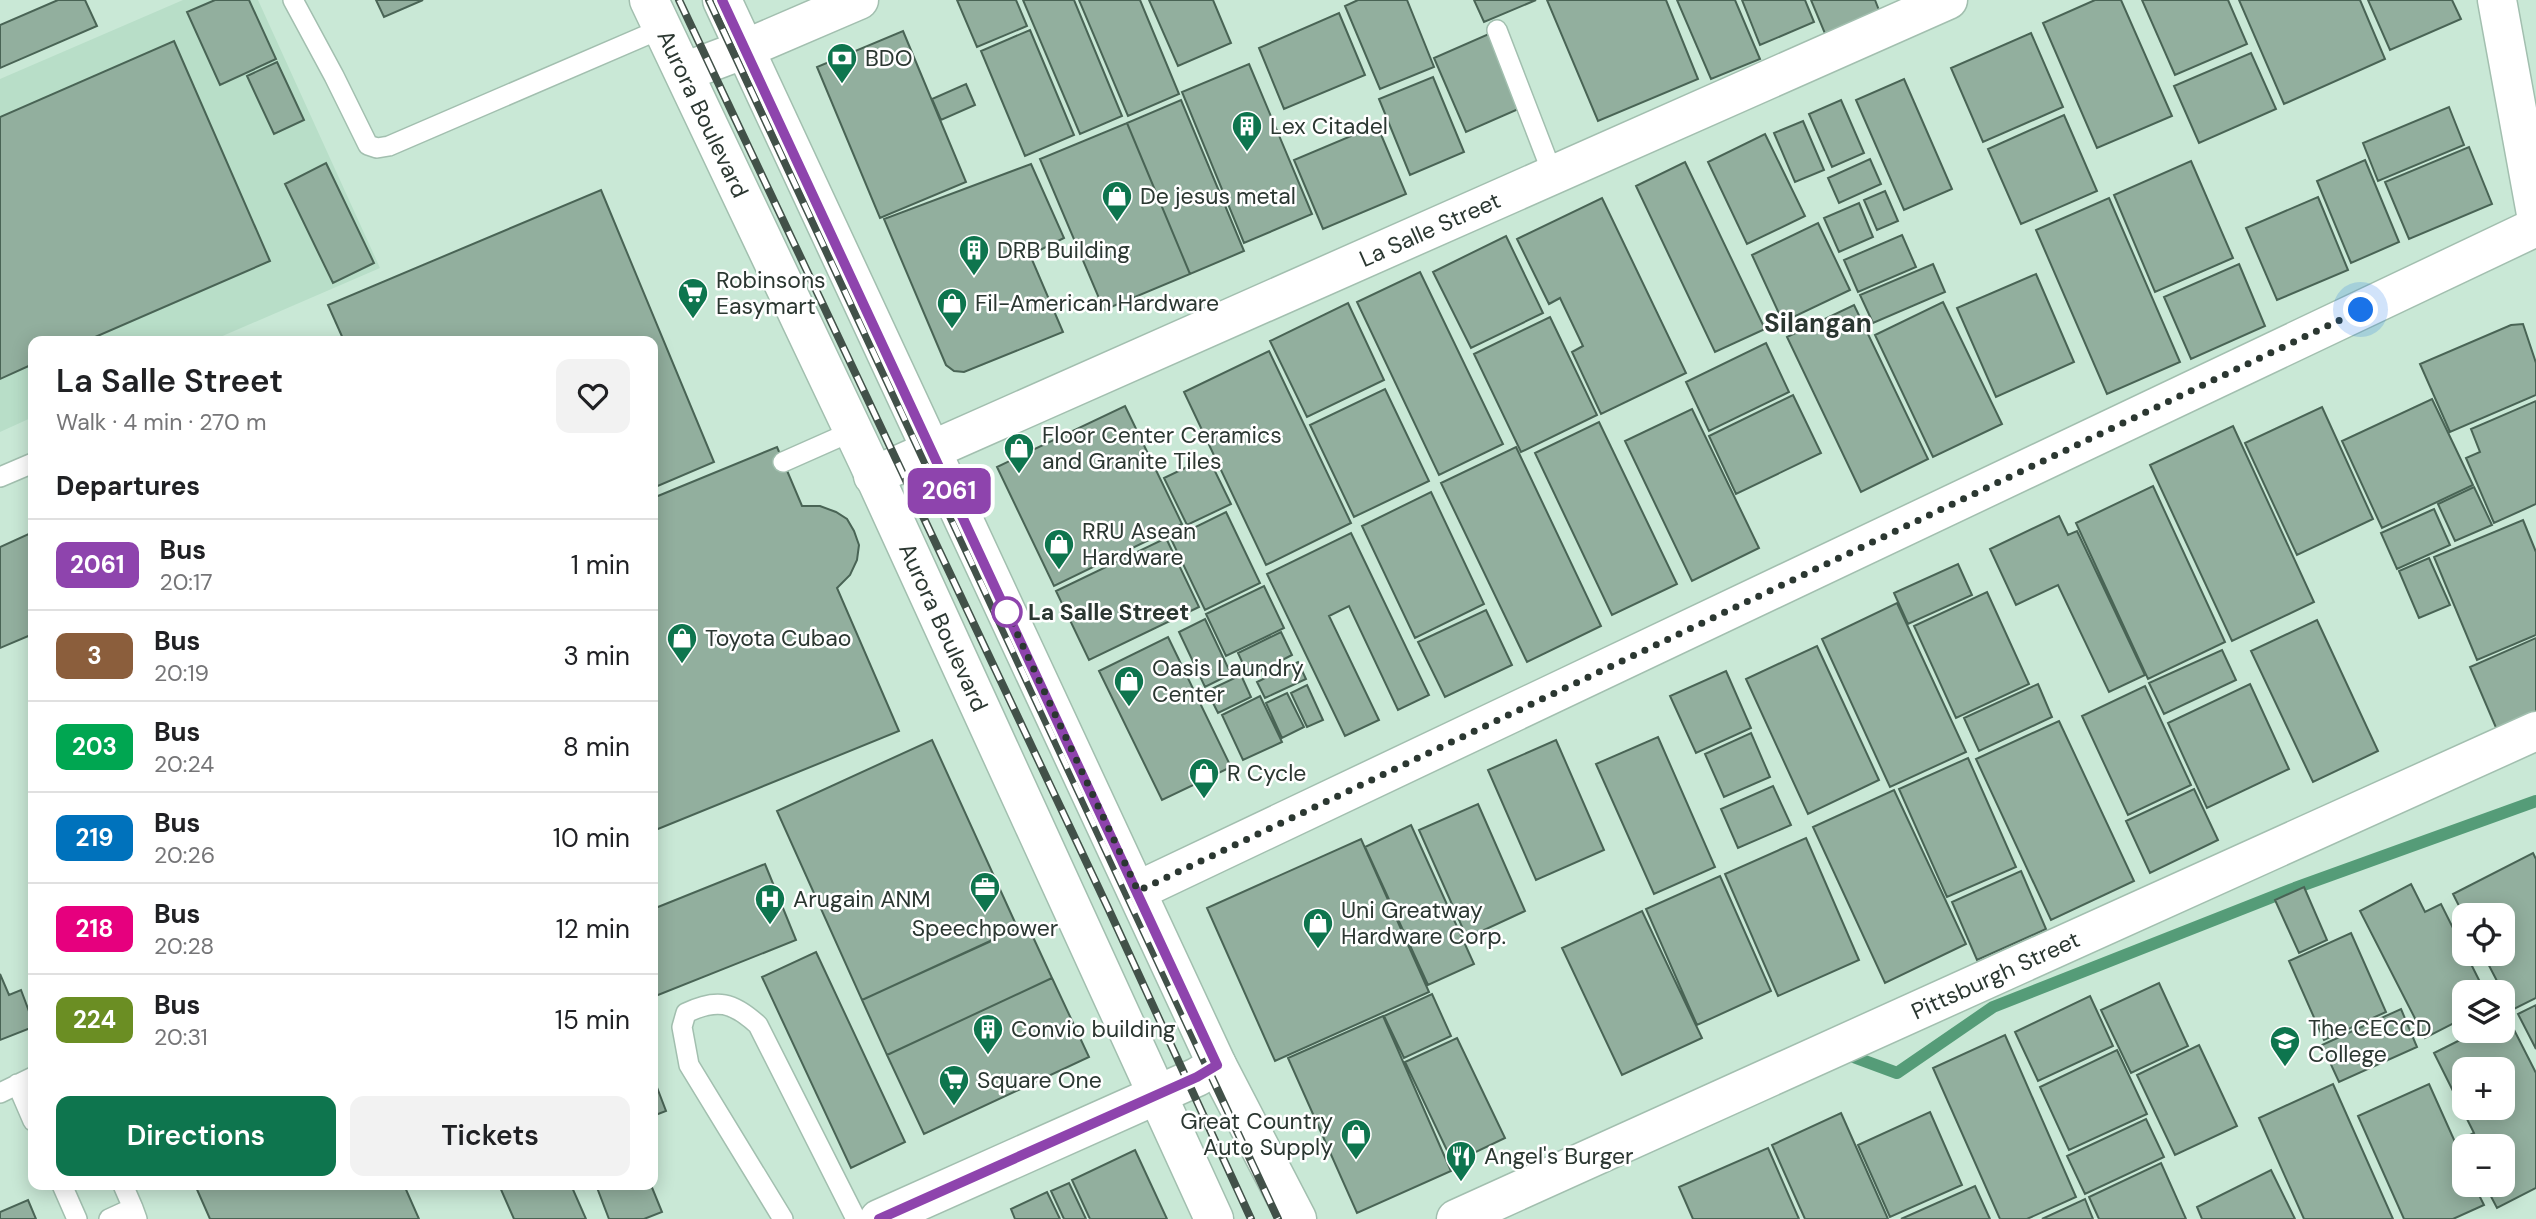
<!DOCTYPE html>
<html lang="en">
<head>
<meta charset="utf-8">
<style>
  body { margin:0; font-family:"DM Sans",sans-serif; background:#f2f2f2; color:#202124; height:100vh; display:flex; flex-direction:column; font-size:26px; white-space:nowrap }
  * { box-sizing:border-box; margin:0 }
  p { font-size:23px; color:#757577 }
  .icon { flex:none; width:38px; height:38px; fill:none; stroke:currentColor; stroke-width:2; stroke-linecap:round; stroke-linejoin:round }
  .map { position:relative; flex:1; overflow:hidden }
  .details { position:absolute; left:28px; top:336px; width:630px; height:854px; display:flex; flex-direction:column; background:#fff; border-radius:14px; box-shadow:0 4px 18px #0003 }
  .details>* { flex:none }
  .badge { padding:0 14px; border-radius:10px; font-size:24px; line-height:46px }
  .fabs { position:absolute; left:2452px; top:903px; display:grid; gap:14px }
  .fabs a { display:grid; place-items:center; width:63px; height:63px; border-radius:14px; background:#fff; box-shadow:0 4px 18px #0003; font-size:35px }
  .you { position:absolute; width:35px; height:35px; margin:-18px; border:5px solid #fff; border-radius:50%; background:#1a73e8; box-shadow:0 0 0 10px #1a73e833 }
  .map>.badge { position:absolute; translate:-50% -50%; box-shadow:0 0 0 4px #fff }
  h2 { padding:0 28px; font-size:26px; line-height:63px }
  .round { display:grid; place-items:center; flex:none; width:74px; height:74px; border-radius:14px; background:#f2f2f2 }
  .summary { display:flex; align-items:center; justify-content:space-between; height:119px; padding:0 28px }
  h1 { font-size:33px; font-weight:600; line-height:52px }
  .action { display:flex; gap:14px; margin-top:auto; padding:14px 28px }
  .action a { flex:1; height:80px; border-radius:14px; background:#0e754e; color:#fff; font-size:28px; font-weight:600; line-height:80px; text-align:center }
  .action a+a { background:#f2f2f2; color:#202124 }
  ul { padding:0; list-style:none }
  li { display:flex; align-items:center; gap:21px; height:91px; padding:0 28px; border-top:2px solid #e0e0e0 }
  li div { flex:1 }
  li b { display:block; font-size:26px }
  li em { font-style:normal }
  li .badge { min-width:77px; font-weight:700; text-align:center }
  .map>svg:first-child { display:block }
</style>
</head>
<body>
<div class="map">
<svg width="2536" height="1219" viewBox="0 0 2536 1219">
  <rect width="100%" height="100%" fill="#c9e8d6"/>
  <!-- built -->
  <path fill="#b8dec8" d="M183 0H258L380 268 211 341H33V417L0 432V79Z"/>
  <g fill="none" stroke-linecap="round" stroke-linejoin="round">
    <!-- stream -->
    <path stroke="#559c78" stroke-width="12" d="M1843 1053 1897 1073 1993 1007 2295 888 2536 801"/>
  </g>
  <!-- building -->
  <path fill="#92af9e" stroke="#496455" stroke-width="2" fill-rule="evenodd" d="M58 0H85L97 26 0 68V25Z
    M215 0H249L276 59 220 85 187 12Z
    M376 0H423L384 17Z
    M957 0H1016L1027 26 977 47Z
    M1023 0H1074L1122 116 1080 134Z
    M1079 0H1140L1179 94 1128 116Z
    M1149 0H1213L1231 43 1178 66Z
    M1358 0H1407L1434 67 1380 89 1345 6Z
    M1474 0H1536L1484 22Z
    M1547 0H1666L1698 79 1598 121Z
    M1677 0H1735L1760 59 1711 79Z
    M1742 0H1805L1814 22 1760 45Z
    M1811 0H1875L1880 13 1826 36Z
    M2095 0H2121L2172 116 2097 148 2043 23Z
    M2142 0H2228L2247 44 2175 75Z
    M2239 0H2360L2385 59 2284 104Z
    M2368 0H2452L2461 19 2390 50Z
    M1339 13 1365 75 1284 109 1259 48Z
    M1030 30 1074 135 1025 156 981 51Z
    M903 31 966 182 880 218 817 67Z
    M1491 33 1523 107 1466 132 1434 58Z
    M2031 33 2063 107 1983 142 1951 68Z
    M174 41 270 261 86 341H33V364L0 379V117Z
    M2251 53 2276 109 2199 143 2174 86Z
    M277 62 304 120 274 134 247 76Z
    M1249 64 1312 214 1244 243 1182 92Z
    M1433 77 1464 152 1410 175 1379 99Z
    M1904 79 1952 189 1904 210 1856 100Z
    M966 84 975 105 941 120 932 99Z
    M1181 100 1244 251 1190 274 1127 123Z
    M1841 100 1864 153 1832 167 1809 114Z
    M2449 107 2464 145 2378 181 2363 143Z
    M2064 115 2097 191 2021 224 1988 149Z
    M1803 121 1824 170 1795 182 1774 133Z
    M1127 123 1190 274 1104 310 1040 159Z
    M1377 125 1406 194 1323 229 1294 160Z
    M1765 134 1805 216 1747 244 1708 162Z
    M2469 147 2492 204 2409 239 2385 182Z
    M1870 159 1881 184 1839 203 1828 178Z
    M2365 160 2399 242 2351 263 2317 181Z
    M2191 161 2233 258 2155 292 2114 195Z
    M1685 162 1765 329 1715 352 1636 186Z
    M326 163 374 263 333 283 285 184Z
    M1031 164 1064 238 1030 255 1063 332 964 372 954 371 946 365 884 219Z
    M601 190 714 462 653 488V341H344L328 305Z
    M1885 191 1898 221 1877 230 1864 200Z
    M2318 197 2348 270 2277 300 2246 228Z
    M1602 198 1686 373 1601 414 1572 352 1583 346 1560 298 1549 304 1517 239Z
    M2109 198 2180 362 2107 394 2036 230Z
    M1859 203 1873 237 1839 252 1824 218Z
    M1818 223 1850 290 1783 322 1752 255Z
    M1902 235 1916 267 1858 292 1844 260Z
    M1506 236 1543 313 1471 348 1433 272Z
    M1933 264 1945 292 1873 323 1860 295Z
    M2239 264 2265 326 2191 359 2164 297Z
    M1420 272 1503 444 1439 475 1357 302Z
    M2036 274 2074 362 1996 397 1957 308Z
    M1943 302 2002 424 1933 457 1875 335Z
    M1348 303 1384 380 1307 417 1270 341Z
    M1854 305 1928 459 1861 492 1787 337Z
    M1550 317 1597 415 1521 452 1474 354Z
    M2523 324 2536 363V395L2450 432 2420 364 2511 325Z
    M1766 343 1789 392 1709 431 1686 382Z
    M1269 351 1351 523 1266 565 1184 392Z
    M1385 389 1429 481 1354 517 1310 425Z
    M1793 395 1821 453 1736 494 1709 436Z
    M2432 399 2473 485 2382 528 2342 441Z
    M2536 401V504L2494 523 2466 458 2480 452 2471 429Z
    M1125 406 1182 524 1054 586 997 467Z
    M2322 407 2373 519 2297 555 2245 443Z
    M1692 409 1759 548 1692 581 1625 441Z
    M1599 422 1677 584 1612 615 1535 453Z
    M2233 426 2314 602 2232 641 2150 465Z
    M777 447 802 506H820L836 512 847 519 854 531 859 545 857 560 850 575 837 588 899 731 653 831V498Z
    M1516 447 1601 626 1527 662 1441 483Z
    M1208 457 1231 504 1187 525 1164 478Z
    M2153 486 2225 642 2148 679 2076 523Z
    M2474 487 2492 525 2455 541 2438 504Z
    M1431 492 1484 604 1415 638 1362 526Z
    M2434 509 2450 545 2397 569 2381 533Z
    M1226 512 1260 583 1205 610 1171 539Z
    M2059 516 2068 535 2077 531 2145 675 2109 692 2058 585 2016 605 1990 549Z
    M2523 520 2536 552V635L2477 660 2434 557Z
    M33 532V634L0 648V547Z
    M1351 533 1429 695 1398 710 1349 606 1329 616 1379 720 1345 736 1267 574Z
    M1166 538 1199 607 1089 660 1056 591Z
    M2429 558 2450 605 2419 618 2399 571Z
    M1958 564 1972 595 1908 624 1894 593Z
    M1264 586 1284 628 1226 656 1206 614Z
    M1987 592 2029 684 1956 718 1914 626Z
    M1897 603 1966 752 1890 787 1822 639Z
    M1486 610 1512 665 1445 697 1418 642Z
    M1205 619 1231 674 1205 687 1179 632Z
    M2317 620 2378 751 2313 782 2251 651Z
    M1281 632 1292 655 1249 677 1238 653Z
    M1168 637 1231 767 1162 800 1099 671Z
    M2536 638V713L2497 730 2470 667Z
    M1817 646 1879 780 1808 814 1746 679Z
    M2222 650 2236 680 2164 714 2149 683Z
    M1298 662 1306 679 1265 698 1257 682Z
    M1726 671 1751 728 1696 753 1670 696Z
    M1241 675 1251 697 1218 713 1207 691Z
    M2038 684 2052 717 1979 751 1964 718Z
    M2250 684 2289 769 2207 808 2168 723Z
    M1307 685 1323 720 1307 727 1291 693Z
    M2145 686 2191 785 2128 815 2082 716Z
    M1287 693 1304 727 1282 738 1266 703Z
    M1260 696 1282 742 1243 760 1222 715Z
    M2059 721 2134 881 2051 920 1976 759Z
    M1751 733 1770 777 1724 797 1705 754Z
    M1658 737 1715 867 1654 894 1596 764Z
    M932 740 1018 929 862 1000 777 811Z
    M1556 740 1604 850 1536 880 1488 770Z
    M1968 758 2016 867 1947 897 1899 789Z
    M1773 786 1791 825 1738 848 1721 809Z
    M2194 789 2218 840 2150 873 2126 821Z
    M1894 790 1966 944 1885 983 1813 827Z
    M1478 804 1525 911 1467 938 1419 830Z
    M1411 825 1474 964 1428 985 1365 847Z
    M1806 838 1859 960 1778 996 1725 874Z
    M1361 839 1429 992 1275 1061 1207 908Z
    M2533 853 2536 859V998L2512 1010 2483 954H2502V915L2464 916 2453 894Z
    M765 864 796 940 653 997V909Z
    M2021 871 2046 929 1977 960 1952 902Z
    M1720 876 1771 991 1697 1025 1646 909Z
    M2411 884 2425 912 2441 904 2485 992H2464V1018L2425 1038 2360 911Z
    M2304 887 2327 940 2299 953 2275 900Z
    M1642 911 1702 1038 1622 1075 1562 948Z
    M1027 924 1052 978 887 1055 862 1000Z
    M2351 933 2386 1012 2324 1040 2289 961Z
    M816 952 905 1142 851 1168 762 977Z
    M0 974 9 995 21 990 33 1022V1027L0 1040Z
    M1052 978 1089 1057 924 1134 887 1055Z
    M2159 983 2188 1046 2131 1073 2101 1010Z
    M1432 994 1451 1036 1404 1058 1384 1016Z
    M2090 996 2113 1046 2038 1081 2015 1032Z
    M2536 1005V1049L2518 1014Z
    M2401 1009 2417 1047 2339 1082 2322 1045Z
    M1383 1016 1451 1171 1357 1213 1288 1058Z
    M2507 1016 2536 1073V1188L2497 1208 2485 1185H2502V1146H2466L2462 1139 2474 1133 2434 1053 2478 1031H2502V1018ZM2464 1069H2502V1108H2464Z
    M2005 1035 2076 1197 2027 1219H2000L1933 1068Z
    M1457 1038 1505 1138 1453 1163 1405 1062Z
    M2199 1045 2237 1126 2175 1155 2137 1075Z
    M2117 1050 2147 1114 2069 1150 2040 1087Z
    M653 1077 666 1111 653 1116Z
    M2333 1084 2393 1219H2304L2259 1118Z
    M2429 1084 2464 1162V1185H2474L2484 1205 2453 1219H2404L2358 1116Z
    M1930 1112 1962 1185 1890 1217 1858 1145Z
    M1841 1113 1888 1219H1805L1772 1145Z
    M2146 1119 2164 1157 2085 1194 2067 1156Z
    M1768 1148 1799 1219H1693L1679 1187Z
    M1135 1150 1167 1219H1090L1072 1180Z
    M2161 1163 2186 1219H2099L2089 1197Z
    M2271 1170 2295 1219H2202L2197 1207Z
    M1069 1183 1086 1219H1064L1051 1191Z
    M195 1185H404L419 1219H210Z
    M499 1185H571L586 1219H514Z
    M596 1185H651L662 1212 644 1219H609Z
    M1975 1186 1990 1219H1901Z
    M1047 1192 1060 1219H1015L1011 1209Z
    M2085 1199 2093 1219H2042Z
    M28 1200 36 1219H0V1212Z"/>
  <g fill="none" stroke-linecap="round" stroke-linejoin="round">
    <!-- lane casing -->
    <g stroke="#a2bfaf" stroke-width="22">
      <path id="lane" d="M293 0 334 76 368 145 377 148 389 146 663 28
        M1497 30 1553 175
        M783 462 853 431
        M0 477 33 463
        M17 1084 33 1121
        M0 1093 33 1077
        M62 1185 77 1219
        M123 1185 133 1208
        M109 1219 133 1208 137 1219
        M783 1219 689 1065 682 1027 686 1013C717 998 733 1002 758 1025L856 1219"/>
    </g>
    <!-- street casing -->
    <g stroke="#a2bfaf" stroke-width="41">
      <g id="street">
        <path d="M684 72 745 49 859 0"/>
        <path id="s1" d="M873 476 1948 0"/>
        <path d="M1137 891 2536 227"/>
        <path id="s2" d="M1456 1219 2536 731"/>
      </g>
    </g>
    <!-- secondary casing -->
    <g stroke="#a2bfaf" stroke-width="41">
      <path id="secondary" d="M2497 0 2536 214
        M879 1219 1197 1077 1217 1065"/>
    </g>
    <!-- primary casing -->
    <g stroke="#a2bfaf" stroke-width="41">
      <g id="primary">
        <path id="s3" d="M649 0 868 462 1214 1219"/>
        <path d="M722 0 1217 1065 1297 1219"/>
      </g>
    </g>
    <!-- lane -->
    <use href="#lane" stroke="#fff" stroke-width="19"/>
    <!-- street -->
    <use href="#street" stroke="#fff" stroke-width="38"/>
    <!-- secondary -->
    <use href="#secondary" stroke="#fff" stroke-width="38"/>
    <!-- primary -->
    <use href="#primary" stroke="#fff" stroke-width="38"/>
    <!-- rail casing -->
    <g stroke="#425149" stroke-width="8">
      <path id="rail" d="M679 0 1109 910 1251 1219
        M709 0 1278 1219"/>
    </g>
    <!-- rail -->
    <use href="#rail" stroke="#fff" stroke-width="5" stroke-dasharray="16" stroke-linecap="butt"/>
  </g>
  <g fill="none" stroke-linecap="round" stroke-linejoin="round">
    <!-- line casing -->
    <g stroke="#fff" stroke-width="16">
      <path id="line" d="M722 0 1217 1065 1197 1077 879 1219"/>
    </g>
    <!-- line -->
    <use href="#line" stroke="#8e44ad" stroke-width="10"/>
    <!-- walk -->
    <path stroke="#2b3731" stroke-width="7" stroke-dasharray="0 12.6" d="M1007 612 1138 891 2361 310"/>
  </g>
  <!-- icons -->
  <defs>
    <g id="bank-pin" transform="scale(1.575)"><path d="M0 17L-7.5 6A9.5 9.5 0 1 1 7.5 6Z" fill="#0e754e" stroke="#fff"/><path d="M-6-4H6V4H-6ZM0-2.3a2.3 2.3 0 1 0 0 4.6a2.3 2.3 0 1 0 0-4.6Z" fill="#fff"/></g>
    <g id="building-pin" transform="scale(1.575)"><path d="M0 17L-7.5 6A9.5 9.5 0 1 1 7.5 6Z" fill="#0e754e" stroke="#fff"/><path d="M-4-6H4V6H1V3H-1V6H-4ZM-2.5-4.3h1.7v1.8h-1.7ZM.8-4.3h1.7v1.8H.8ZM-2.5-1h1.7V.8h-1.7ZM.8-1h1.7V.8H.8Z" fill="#fff"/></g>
    <g id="shop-pin" transform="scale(1.575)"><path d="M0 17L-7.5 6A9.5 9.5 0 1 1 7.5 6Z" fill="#0e754e" stroke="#fff"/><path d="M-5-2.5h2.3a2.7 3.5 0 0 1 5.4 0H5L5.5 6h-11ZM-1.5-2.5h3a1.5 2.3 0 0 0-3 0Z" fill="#fff"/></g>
    <g id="supermarket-pin" transform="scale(1.575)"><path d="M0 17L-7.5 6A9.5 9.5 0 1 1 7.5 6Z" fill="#0e754e" stroke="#fff"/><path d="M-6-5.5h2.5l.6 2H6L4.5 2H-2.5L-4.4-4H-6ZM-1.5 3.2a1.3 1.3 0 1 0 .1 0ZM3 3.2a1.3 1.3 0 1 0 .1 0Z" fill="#fff"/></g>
    <g id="office-pin" transform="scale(1.575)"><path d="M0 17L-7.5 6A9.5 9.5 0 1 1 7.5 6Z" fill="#0e754e" stroke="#fff"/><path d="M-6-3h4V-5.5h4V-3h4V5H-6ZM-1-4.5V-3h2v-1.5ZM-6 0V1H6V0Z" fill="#fff"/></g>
    <g id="hospital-pin" transform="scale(1.575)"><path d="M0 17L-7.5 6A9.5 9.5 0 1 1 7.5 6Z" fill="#0e754e" stroke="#fff"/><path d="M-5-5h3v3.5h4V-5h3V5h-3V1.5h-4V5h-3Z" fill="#fff"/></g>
    <g id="school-pin" transform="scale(1.575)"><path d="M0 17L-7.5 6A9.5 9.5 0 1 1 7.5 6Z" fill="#0e754e" stroke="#fff"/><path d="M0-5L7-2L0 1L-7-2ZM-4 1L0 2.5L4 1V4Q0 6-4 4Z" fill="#fff"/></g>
    <g id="restaurant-pin" transform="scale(1.575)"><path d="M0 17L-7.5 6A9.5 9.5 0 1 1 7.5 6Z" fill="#0e754e" stroke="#fff"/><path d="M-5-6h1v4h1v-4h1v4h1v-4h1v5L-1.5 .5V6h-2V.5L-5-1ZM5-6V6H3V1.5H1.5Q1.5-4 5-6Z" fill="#fff"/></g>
  </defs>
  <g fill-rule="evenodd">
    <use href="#bank-pin" x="842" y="58"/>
    <use href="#building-pin" x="1247" y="126"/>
    <use href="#shop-pin" x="1117" y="196"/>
    <use href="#building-pin" x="974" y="250"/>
    <use href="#supermarket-pin" x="693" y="293"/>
    <use href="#shop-pin" x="952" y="303"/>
    <use href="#shop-pin" x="1019" y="448"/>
    <use href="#shop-pin" x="1059" y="544"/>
    <use href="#shop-pin" x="682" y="638"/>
    <use href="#shop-pin" x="1129" y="681"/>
    <use href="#shop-pin" x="1204" y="773"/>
    <use href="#office-pin" x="985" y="887"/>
    <use href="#hospital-pin" x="770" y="899"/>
    <use href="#shop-pin" x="1318" y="923"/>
    <use href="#building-pin" x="988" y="1029"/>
    <use href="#school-pin" x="2285" y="1041"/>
    <use href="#supermarket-pin" x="954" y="1080"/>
    <use href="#shop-pin" x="1356" y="1134"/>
    <use href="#restaurant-pin" x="1461" y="1156"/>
  </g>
  <!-- markers -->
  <circle fill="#fff" stroke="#8e44ad" stroke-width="3.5" cx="1007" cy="612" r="14"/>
  <g text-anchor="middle" stroke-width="5" stroke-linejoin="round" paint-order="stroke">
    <!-- poi labels -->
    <g font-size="23" fill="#2b3731" stroke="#fff" text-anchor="start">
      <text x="865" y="66">BDO</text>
      <text x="1270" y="134">Lex Citadel</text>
      <text x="1140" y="204">De jesus metal</text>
      <text x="997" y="258">DRB Building</text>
      <text x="716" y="288">Robinsons<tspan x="716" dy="26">Easymart</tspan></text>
      <text x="975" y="311">Fil-American Hardware</text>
      <text x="1042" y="443">Floor Center Ceramics<tspan x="1042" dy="26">and Granite Tiles</tspan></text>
      <text x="1082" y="539">RRU Asean<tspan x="1082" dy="26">Hardware</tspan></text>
      <text x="705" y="646">Toyota Cubao</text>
      <text x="1152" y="676">Oasis Laundry<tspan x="1152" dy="26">Center</tspan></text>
      <text x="1227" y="781">R Cycle</text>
      <text x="793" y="907">Arugain ANM</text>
      <text x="1341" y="918">Uni Greatway<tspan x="1341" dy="26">Hardware Corp.</tspan></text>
      <text x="985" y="936" text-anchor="middle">Speechpower</text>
      <text x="2308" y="1036">The CECCD<tspan x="2308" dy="26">College</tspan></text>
      <text x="1011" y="1037">Convio building</text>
      <text x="977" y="1088">Square One</text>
      <text x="1333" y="1129" text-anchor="end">Great Country<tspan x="1333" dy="26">Auto Supply</tspan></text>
      <text x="1484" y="1164">Angel's Burger</text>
    </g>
    <!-- street labels -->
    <g font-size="23" fill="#2b3731" stroke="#fff">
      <text dy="8" stroke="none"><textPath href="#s3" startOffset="126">Aurora Boulevard</textPath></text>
      <text dy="8" stroke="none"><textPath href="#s1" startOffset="609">La Salle Street</textPath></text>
      <text dy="8" stroke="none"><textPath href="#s3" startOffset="693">Aurora Boulevard</textPath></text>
      <text dy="8" stroke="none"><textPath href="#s2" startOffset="592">Pittsburgh Street</textPath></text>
    </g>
    <!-- stop labels -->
    <g font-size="23" font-weight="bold" fill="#2b3731" stroke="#fff" text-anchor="start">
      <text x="1028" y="620">La Salle Street</text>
    </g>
    <!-- quarter labels -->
    <g font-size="26" font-weight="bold" fill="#2b3731" stroke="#fff">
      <text x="1818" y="332">Silangan</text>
    </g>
  </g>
</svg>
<div class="fabs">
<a><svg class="icon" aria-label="locate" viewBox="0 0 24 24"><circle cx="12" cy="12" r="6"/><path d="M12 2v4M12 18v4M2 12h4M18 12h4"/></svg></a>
<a><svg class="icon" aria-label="layers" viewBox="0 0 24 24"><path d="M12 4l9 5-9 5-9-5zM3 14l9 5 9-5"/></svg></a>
<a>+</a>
<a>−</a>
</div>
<div class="you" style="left:2361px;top:310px"></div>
<b class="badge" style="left:949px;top:491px;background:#8e44ad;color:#fff">2061</b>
<section class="details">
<div class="summary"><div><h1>La Salle Street</h1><p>Walk · 4 min · 270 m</p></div><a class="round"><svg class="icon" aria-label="heart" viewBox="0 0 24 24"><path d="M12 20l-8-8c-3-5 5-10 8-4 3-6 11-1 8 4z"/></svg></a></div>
<h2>Departures</h2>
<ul>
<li><span class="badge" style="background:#8e44ad;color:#fff">2061</span><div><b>Bus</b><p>20:17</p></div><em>1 min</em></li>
<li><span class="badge" style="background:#8b5e3c;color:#fff">3</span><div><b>Bus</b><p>20:19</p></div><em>3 min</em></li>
<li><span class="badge" style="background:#00a651;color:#fff">203</span><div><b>Bus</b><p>20:24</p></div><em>8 min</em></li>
<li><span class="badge" style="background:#0072bc;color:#fff">219</span><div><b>Bus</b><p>20:26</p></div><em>10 min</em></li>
<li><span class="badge" style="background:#e6007e;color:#fff">218</span><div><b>Bus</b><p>20:28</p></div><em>12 min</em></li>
<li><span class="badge" style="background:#6b8e23;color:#fff">224</span><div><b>Bus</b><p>20:31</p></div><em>15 min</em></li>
</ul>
<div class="action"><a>Directions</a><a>Tickets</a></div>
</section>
</div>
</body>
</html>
